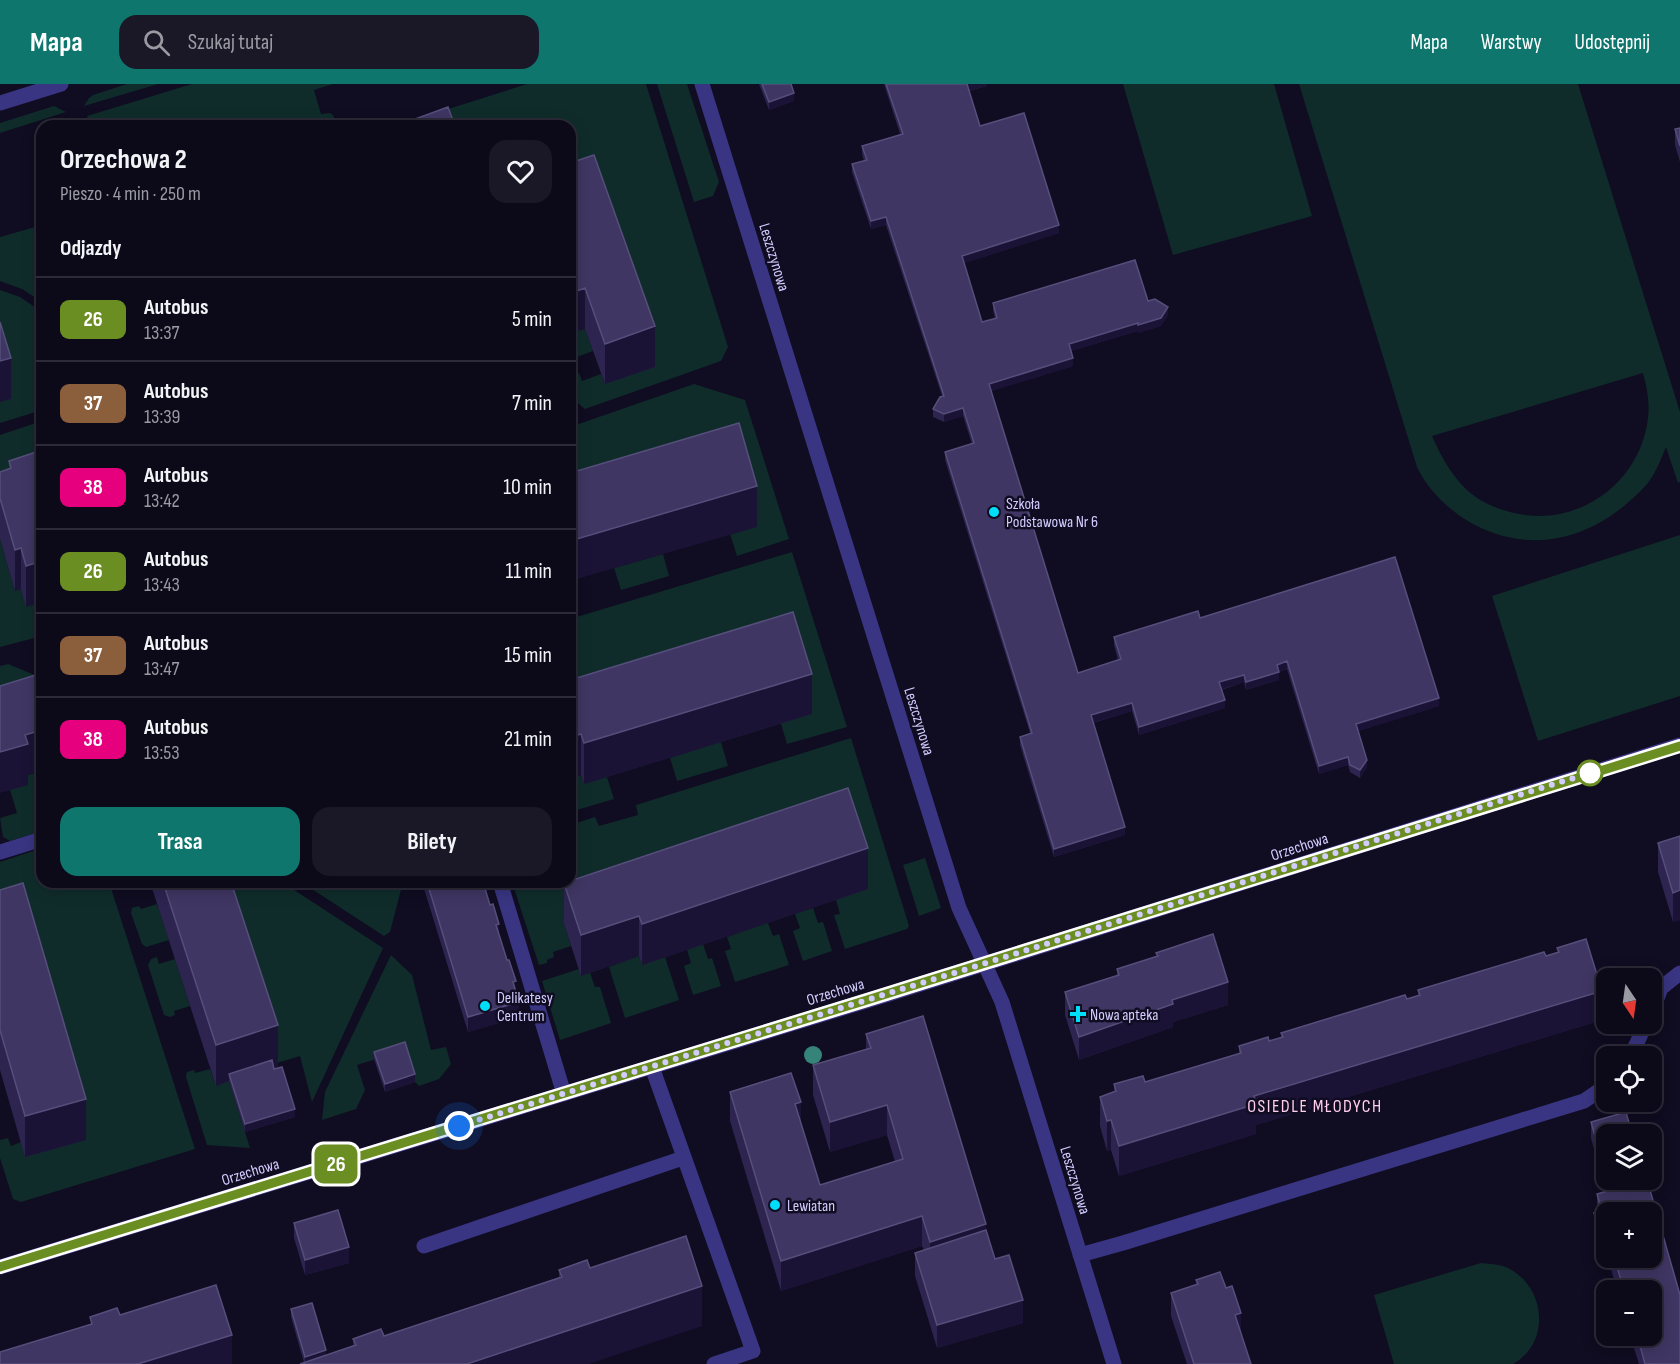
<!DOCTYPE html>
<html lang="pl">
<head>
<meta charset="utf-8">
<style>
  body { margin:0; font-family:"Sofia Sans Condensed",sans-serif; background:#1a1726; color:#f1f3f6; height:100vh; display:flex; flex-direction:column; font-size:22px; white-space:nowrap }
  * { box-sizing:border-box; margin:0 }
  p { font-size:20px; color:#9a9aa2 }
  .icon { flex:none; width:33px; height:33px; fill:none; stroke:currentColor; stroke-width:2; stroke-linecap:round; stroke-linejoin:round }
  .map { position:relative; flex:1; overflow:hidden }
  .side { position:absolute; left:36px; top:36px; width:540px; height:768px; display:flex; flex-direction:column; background:#0c0919; border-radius:18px; box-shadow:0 3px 15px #0003,0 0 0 2px #2c2a38 }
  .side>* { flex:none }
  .badge { padding:0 12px; border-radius:9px; font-size:21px; line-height:39px }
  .needle { width:39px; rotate:167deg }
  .controls { position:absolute; left:1596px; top:884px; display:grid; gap:12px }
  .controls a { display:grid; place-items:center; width:66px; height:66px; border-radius:12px; background:#0c0919; box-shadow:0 3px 15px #0003,0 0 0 2px #2c2a38; font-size:30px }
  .you { position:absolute; width:30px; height:30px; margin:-15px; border:4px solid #fff; border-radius:50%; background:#1a73e8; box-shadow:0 0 0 9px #1a73e833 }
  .map>.badge { position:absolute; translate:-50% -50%; box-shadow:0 0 0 3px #fff }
  h2 { padding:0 24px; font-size:22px; line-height:54px }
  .round { display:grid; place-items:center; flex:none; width:63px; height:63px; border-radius:18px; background:#1a1726 }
  .head { display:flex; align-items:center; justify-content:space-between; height:102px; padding:0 24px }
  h1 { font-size:28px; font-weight:700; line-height:45px }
  .button { display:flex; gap:12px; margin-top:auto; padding:12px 24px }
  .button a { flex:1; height:69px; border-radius:18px; background:#0f766e; color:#fff; font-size:24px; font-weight:700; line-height:69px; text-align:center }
  .button a+a { background:#1a1726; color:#f1f3f6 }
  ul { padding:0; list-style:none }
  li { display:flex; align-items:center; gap:18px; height:84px; padding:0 24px; border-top:2px solid #2c2a38 }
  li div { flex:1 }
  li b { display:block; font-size:22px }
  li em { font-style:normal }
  li .badge { min-width:66px; font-weight:700; text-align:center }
  header { display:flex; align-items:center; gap:36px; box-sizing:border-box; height:84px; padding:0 30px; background:#0f766e; color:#fff }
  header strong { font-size:28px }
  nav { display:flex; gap:33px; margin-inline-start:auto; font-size:21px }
  .search { width:420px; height:54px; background:#1a1726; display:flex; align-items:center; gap:15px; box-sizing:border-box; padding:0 21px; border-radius:18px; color:#9a9aa2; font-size:22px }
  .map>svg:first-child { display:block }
</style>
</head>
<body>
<header>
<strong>Mapa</strong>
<div class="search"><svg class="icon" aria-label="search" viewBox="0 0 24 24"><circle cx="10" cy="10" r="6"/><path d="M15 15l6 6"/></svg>Szukaj tutaj</div>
<nav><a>Mapa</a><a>Warstwy</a><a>Udostępnij</a></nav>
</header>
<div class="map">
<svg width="1680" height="1280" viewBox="0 0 1680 1280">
  <rect width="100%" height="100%" fill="#100c21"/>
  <!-- green -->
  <path fill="#0f2c2b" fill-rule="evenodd" d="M127 0H158L84 22 89 14 93 11Z
    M192 0H333L314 6 321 30 330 29 333 31 336 42H90L87 32Z
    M527 0H646L728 263 721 277 585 325C574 318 570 305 570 292L579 289 582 297 601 290 605 300 570 120V42H434L442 27Z
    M657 0H687L719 98 713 112 694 118Z
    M1123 0H1274L1312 132 1173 171Z
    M1299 0H1578L1680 328V398L1678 399 1666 363C1661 375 1657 386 1650 396 1643 406 1633 414 1624 422 1575 462 1516 468 1463 434 1444 421 1427 404 1417 383ZM1643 289C1647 304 1650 319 1648 334 1641 395 1585 439 1525 431 1504 428 1482 420 1467 406 1451 391 1441 372 1432 352Z
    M54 22 66 28 0 49V39Z
    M42 141V218L22 205 0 197V153Z
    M0 206 20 213 42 228V326L0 339Z
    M570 237 574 248 585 245 593 267 574 274 576 278 570 280Z
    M694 300 745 316 789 455 737 472 730 450 570 430V343Z
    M42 337V405L0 428V351Z
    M1680 451V612L1538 657 1492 512Z
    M0 455 15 507 21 505 42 518V552L0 563Z
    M792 468 847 643 787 660 781 640 570 637V535Z
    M663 470 669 492 621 506 614 484Z
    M8 580 42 594 0 642V582Z
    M851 654 909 842 907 845 845 865 834 831 840 830 836 816 564 840 571 862 553 868 554 873 547 876V879L539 881 512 798H570V741L595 733 599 742 638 731 636 721Z
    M721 658 728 682 677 697 670 674Z
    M42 687V747L10 757 3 753 0 734 17 729 10 706 25 692Z
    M581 691 584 700 607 693 614 715 570 728V694Z
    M42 764V798H109L195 1065 21 1118 13 1115 0 1074V1056L8 1054 11 1062 21 1058 26 1073 0 846V778Z
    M925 774 941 824 919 832 903 781Z
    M218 798H282L383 864 312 1018 300 972 277 979Z
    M301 798H403L390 848 384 852Z
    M157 820 169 856 146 863 142 860 131 829 132 824 139 822 141 825Z
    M813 824 818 839 823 838 832 867 803 877 793 847 800 844 795 830Z
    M768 839 773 852 779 850 789 881 735 898 725 867 731 865 727 853Z
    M703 860 708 875 712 874 721 902 693 911 684 882 691 879 687 866Z
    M391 871 412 891 431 966 446 963 451 980 439 995 419 1002 415 998 405 966 357 981 365 1006 356 1025 322 1036 325 1008Z
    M639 872 642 881 665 873 679 916 625 934 609 883Z
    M157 873 159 880 175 875 190 922 174 927 175 931 170 933 164 931 148 881 151 875Z
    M579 885 590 889 595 903H600L611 939 560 956 542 897Z
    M210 985 216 1001 229 997 250 1064 207 1061 186 993 187 988 194 986 195 989Z
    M1481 1179C1490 1180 1500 1180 1508 1184 1546 1203 1551 1259 1513 1280H1394L1374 1211Z"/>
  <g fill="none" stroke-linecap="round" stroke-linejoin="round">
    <!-- minor -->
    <path stroke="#393582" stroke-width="15" d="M702 0 959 824 1002 918 1114 1280
      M0 19 61 0
      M0 768 42 755
      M500 798 564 1010
      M1652 927 1661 904 1680 889
      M1631 972 1646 939
      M652 983 753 1267 714 1280
      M424 1162 683 1074
      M1080 1171 1123 1159 1584 1017 1606 1002
      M0 1183 889 910 1680 661"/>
  </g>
  <!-- trees -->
  <circle fill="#358379" cx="813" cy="971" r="9"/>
  <!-- wall -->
  <path fill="#2d2450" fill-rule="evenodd" d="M759 0H791L794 17 769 26Z
    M884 0H987V2L969 7 980 42 1059 149 964 179 982 238 995 234 993 227V219L1148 217 1168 231 1161 242 1138 249V247L1071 267 1073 282 991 307 1078 589 1118 576 1114 561V553L1200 534 1439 622 1358 647 1367 683 1360 694 1350 688 1348 681 1319 690 1287 585 1279 588V596L1246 606 1244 598 1222 606 1225 624 1139 651 1132 627 1093 639 1125 751 1054 773 1020 661V653L1030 649 945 376V368L972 360 963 332 944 338 933 333V325L942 312 886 141 871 145 852 88V80L864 77 862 70V62L900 50Z
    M1680 44V78L1675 61V45Z
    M570 79 655 283 605 300 585 245 574 248 570 237Z
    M42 366 26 523 21 505 15 507 0 455V388L9 385V377Z
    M570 596 812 630 584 700 581 691 570 694Z
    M1680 752V836L1673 838 1658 788V759Z
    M150 798H231L278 982 274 983 295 1033 245 1048 229 997 216 1002Z
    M422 798H483L516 907 519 933 468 948Z
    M564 799 868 805 642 881 639 872 581 892 564 840Z
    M0 806 86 1056 25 1073 0 986Z
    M1557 864 1602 936 1256 1041V1050L1119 1092 1111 1066 1107 1067 1100 1042V1013L1114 1008V1000L1145 998 1239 970V962L1269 957 1281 953V949L1407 915 1418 912V906L1546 872 1557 869Z
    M1156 869 1228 921 1173 938V943L1079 976 1065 931V908L1117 891V885L1156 873Z
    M866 950 986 1146 995 1175 1023 1239 937 1264 915 1192V1169L924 1166 922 1162 781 1207 730 1037V1008L801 1040 820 1101 895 1078 887 1051 830 1068 813 1011V981L866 965Z
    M374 968 415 998 385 1008 374 975Z
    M1626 1028 1600 1086 1591 1054V1038Z
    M1648 1099 1680 1211V1280H1639L1630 1251H1652V1206H1617L1609 1178 1603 1180 1594 1152V1129H1597V1110L1621 1103 1622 1107ZM1606 1128H1652V1173H1606Z
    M294 1139 349 1179 305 1191 294 1154Z
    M590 1184 702 1242 304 1279 291 1233V1225L326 1271 353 1262V1255L384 1252 559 1193V1186Z
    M1196 1196 1241 1249 1251 1280H1187L1171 1232V1209L1196 1201Z"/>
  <!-- shaded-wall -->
  <path fill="#1a1335" d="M967 0H987V2L967 7Z
    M794 9V17L769 26V18Z
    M886 133V141L871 145V137Z
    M1059 141V149L962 180V172Z
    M585 204V245L574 248V208Z
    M1168 223V231L1161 242 1138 249V241Z
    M1138 239V247L1069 268V260Z
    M655 242V283L605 300V260Z
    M11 274V315L0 318V277Z
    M1073 274V282L989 308V300Z
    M963 324V332L944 338V330Z
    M757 402V443L570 497V457Z
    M21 464V505L15 507V466Z
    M42 477V518L26 523V482Z
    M1287 577V585L1277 589 1279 588V596L1246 606V598L1277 581Z
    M812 590V630L584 700V659Z
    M1244 591V598L1219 606V598Z
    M1439 614V622L1356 648V640Z
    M1225 616V624L1139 651V643Z
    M1132 619V627L1091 639V631Z
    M42 646V687L28 691V701L0 709V668L25 651Z
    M581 650V691L570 694V653Z
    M1348 673V681L1319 690V682Z
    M1367 676V683L1360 694V686Z
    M1125 743V751L1054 773V765Z
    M868 764V805L642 881V840Z
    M1680 806V836L1673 838V809Z
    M639 832V872L581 892V851Z
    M499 840V855L496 841Z
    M1228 898V921L1173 938V943L1079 976V953L1172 916Z
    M1602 907V936L1256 1041V1050L1119 1092V1062L1254 1012Z
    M519 918V933L468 948V933Z
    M278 941V982L231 997 229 990V997L216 1002V961Z
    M415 990V998L385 1008V1000Z
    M86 1015V1056L25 1073V1032Z
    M801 1018V1048L795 1020Z
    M887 1021V1051L830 1068V1038Z
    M295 1025V1033L245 1048V1040Z
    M1111 1036V1066L1107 1067V1037Z
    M1606 1068V1084L1600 1086V1070Z
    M922 1132V1162L781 1207V1177Z
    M986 1140V1169L930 1187V1158Z
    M1606 1156V1173H1609V1178L1603 1180V1157Z
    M349 1163V1179L305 1191V1176Z
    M702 1202V1242L589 1280H467Z
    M1023 1216V1239L937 1264V1241Z
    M1241 1229V1252L1235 1231Z
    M232 1251V1280H138Z
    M326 1266V1274L305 1280V1273Z"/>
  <!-- building -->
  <path fill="#3f3663" stroke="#564e7b" stroke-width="1.5" d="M762 0H791L794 9 769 18Z
    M886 0H967L980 42 1024 29 1059 141 962 172 982 238 997 234 993 219 1135 176 1148 217 1155 215 1168 223 1161 234 1138 241V239L1069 260 1073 274 989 300 1078 589 1121 575 1114 553 1198 527 1200 534 1395 473 1439 614 1356 640 1367 676 1360 686 1350 681 1348 673 1319 682 1287 577 1277 581 1279 588 1246 598 1244 591 1219 598 1225 616 1139 643 1132 619 1091 631 1125 743 1054 765 1020 653 1032 649 945 368 974 359 963 324 944 330 933 325 940 313 944 312 886 133 871 137 852 80 867 76 862 62 903 50Z
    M448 23 455 42H396Z
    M1680 44V62L1675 45Z
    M594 71 655 242 605 260 585 204 574 208 570 196V79Z
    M0 238 11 274 0 277Z
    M739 339 757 402 570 457V389Z
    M42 366V477L26 482 21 464 15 466 0 414V388L11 384 9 377Z
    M793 528 812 590 584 659 581 650 570 653V596Z
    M42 589V646L25 651 28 660 0 668V602Z
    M848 704 868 764 642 840 639 832 581 851 564 799 570 798V797Z
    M1680 752V806L1673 809 1658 759Z
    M163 798H231L278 941 216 961Z
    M427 798H483L490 821 493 820 499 840 496 841 507 876H509L516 897 513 898 519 918 468 933Z
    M23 799 86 1015 25 1032 0 946V806Z
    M1213 850 1228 898 1172 916 1173 920 1079 953 1065 908 1119 891 1117 885 1158 872 1156 869Z
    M1586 855 1602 907 1254 1012 1256 1020 1119 1062 1111 1036 1107 1037 1100 1013 1116 1007 1114 1000 1143 992 1145 998 1241 969 1239 962 1268 953 1269 957 1283 953 1281 949 1405 911 1407 915 1420 911 1418 906 1544 868 1546 872 1559 868 1557 864Z
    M923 932 986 1140 930 1158 922 1132 781 1177 730 1008 791 989 801 1018 795 1020 820 1101 903 1075 887 1021 830 1038 813 981 871 964 866 950Z
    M405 958 415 990 385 1000 374 968Z
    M272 976 274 985 282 983 295 1025 245 1040 229 990Z
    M1626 1028 1632 1050H1606V1068L1600 1070 1591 1038Z
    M1648 1099 1680 1211V1280H1645L1637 1251H1652V1206H1624L1614 1173H1652V1128H1606V1156L1603 1157 1594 1129 1602 1128 1597 1110 1621 1103 1622 1107Z
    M338 1126 349 1163 305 1176 294 1139Z
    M986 1146 995 1175 1009 1171 1023 1216 937 1241 915 1169Z
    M686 1152 702 1202 467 1280H300L356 1261 353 1255 381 1245 384 1252 562 1193 559 1186 587 1176 590 1184Z
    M1220 1188 1226 1204 1232 1202 1241 1229 1235 1231 1251 1280H1194L1171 1209 1198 1200 1196 1196Z
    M216 1201 232 1251 138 1280H0V1268L92 1240 90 1233 117 1224 120 1231Z
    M312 1219 326 1266 305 1273 291 1225Z"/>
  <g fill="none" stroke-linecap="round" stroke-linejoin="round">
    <!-- line casing -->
    <g stroke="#fff" stroke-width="14">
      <path id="line" d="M0 1183 867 916 1680 662"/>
    </g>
    <!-- line -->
    <use href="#line" stroke="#6b8e23" stroke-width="9"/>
    <!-- walk -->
    <path stroke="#d3cdff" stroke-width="6" stroke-dasharray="0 10.8" d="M459 1042 967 885 1599 686 1590 689"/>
  </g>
  <!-- markers -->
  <g fill="#00ddf8" stroke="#100c21" stroke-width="2">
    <circle cx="994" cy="428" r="6"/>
    <circle cx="485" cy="922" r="6"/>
    <path d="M1075 921h6v6h6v6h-6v6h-6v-6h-6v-6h6z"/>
    <circle cx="775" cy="1121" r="6"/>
  </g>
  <circle fill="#fff" stroke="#6b8e23" stroke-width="3" cx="1590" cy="689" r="12"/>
  <g text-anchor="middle" stroke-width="5" stroke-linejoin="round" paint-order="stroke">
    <!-- street labels -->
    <g font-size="16" fill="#d3cdff" stroke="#100c21">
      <text transform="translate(775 173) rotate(73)" y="6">Leszczynowa</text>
      <text transform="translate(920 637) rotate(73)" y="6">Leszczynowa</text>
      <text transform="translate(1299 762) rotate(-18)" y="6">Orzechowa</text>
      <text transform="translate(835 907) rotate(-17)" y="6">Orzechowa</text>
      <text transform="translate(250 1087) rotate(-17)" y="6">Orzechowa</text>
      <text transform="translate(1076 1096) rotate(73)" y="6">Leszczynowa</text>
    </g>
    <!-- poi labels -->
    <g font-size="16" fill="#d3cdff" stroke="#100c21" text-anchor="start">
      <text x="1006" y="425">Szkoła<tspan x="1006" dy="18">Podstawowa Nr 6</tspan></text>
      <text x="497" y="919">Delikatesy<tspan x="497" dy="18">Centrum</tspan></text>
      <text x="1090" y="936">Nowa apteka</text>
      <text x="787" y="1127">Lewiatan</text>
    </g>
    <!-- neighbourhood labels -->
    <g font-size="18" letter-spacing="1.5" fill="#ffcfed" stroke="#100c21">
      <text x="1315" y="1028">OSIEDLE MŁODYCH</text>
    </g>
  </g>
</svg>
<div class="controls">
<a><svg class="needle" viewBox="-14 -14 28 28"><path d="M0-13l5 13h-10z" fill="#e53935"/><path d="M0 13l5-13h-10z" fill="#9a9aa2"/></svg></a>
<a><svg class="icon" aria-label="locate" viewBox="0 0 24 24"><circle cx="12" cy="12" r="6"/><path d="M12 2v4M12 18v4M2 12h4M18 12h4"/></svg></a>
<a><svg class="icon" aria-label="layers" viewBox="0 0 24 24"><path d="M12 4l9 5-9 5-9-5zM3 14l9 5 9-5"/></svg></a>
<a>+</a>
<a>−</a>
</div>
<div class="you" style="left:459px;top:1042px"></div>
<b class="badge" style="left:336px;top:1080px;background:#6b8e23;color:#fff">26</b>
<section class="side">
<div class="head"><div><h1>Orzechowa 2</h1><p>Pieszo · 4 min · 250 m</p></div><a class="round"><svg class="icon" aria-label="heart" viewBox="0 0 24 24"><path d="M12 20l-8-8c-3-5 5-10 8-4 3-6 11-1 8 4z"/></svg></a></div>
<h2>Odjazdy</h2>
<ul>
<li><span class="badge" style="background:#6b8e23;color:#fff">26</span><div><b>Autobus</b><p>13:37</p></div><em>5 min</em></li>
<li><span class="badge" style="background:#8b5e3c;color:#fff">37</span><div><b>Autobus</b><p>13:39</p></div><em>7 min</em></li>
<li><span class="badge" style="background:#e6007e;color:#fff">38</span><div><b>Autobus</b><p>13:42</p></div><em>10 min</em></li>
<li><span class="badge" style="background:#6b8e23;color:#fff">26</span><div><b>Autobus</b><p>13:43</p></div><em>11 min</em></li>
<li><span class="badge" style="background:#8b5e3c;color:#fff">37</span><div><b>Autobus</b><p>13:47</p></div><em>15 min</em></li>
<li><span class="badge" style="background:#e6007e;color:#fff">38</span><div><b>Autobus</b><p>13:53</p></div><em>21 min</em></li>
</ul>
<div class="button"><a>Trasa</a><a>Bilety</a></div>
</section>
</div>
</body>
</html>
